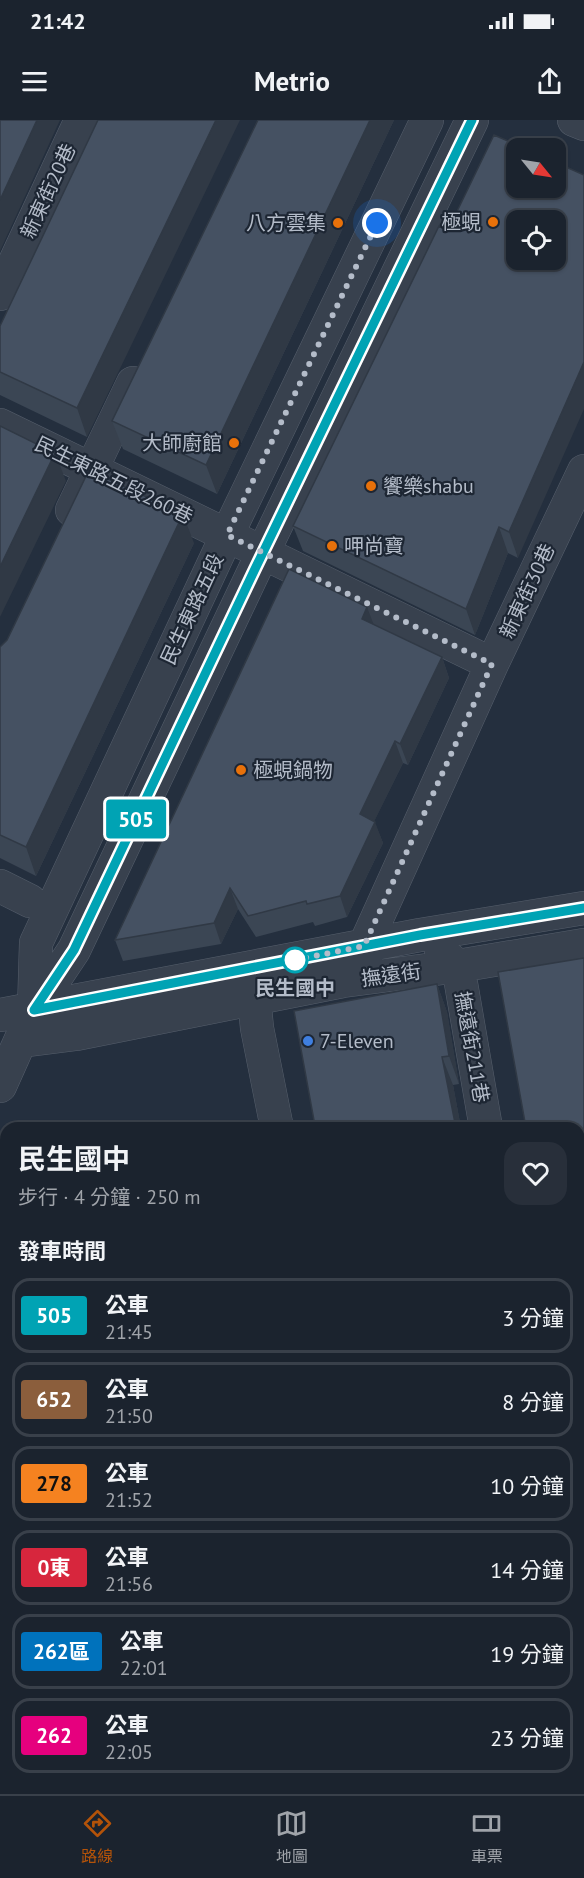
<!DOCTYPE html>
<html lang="zh-TW">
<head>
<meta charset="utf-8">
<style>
  body { margin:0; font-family:"PT Sans","Noto Sans TC",sans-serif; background:#282f3a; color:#f1f3f6; height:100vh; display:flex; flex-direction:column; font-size:22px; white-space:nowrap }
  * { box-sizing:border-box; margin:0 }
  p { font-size:20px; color:#a0a4aa }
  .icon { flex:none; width:33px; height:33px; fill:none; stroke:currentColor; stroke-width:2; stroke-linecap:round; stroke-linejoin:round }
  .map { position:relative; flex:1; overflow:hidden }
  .panel { position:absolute; left:0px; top:1002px; width:585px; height:672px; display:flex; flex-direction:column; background:#1b232e; border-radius:18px 18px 0 0; box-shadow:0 2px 4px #0004,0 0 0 2px #39404a }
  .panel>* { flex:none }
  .badge { padding:0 12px; border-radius:4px; font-size:21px; line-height:39px }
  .needle { width:39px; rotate:120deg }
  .tools { position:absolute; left:506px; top:18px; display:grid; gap:12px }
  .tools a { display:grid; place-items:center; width:60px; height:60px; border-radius:12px; background:#1b232e; box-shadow:0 2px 4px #0004,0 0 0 2px #39404a; font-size:30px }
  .you { position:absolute; width:30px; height:30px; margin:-15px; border:4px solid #fff; border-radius:50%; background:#1a73e8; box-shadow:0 0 0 9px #1a73e833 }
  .map>.badge { position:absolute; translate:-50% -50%; box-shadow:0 0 0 3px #fff }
  h2 { padding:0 18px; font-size:22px; line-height:54px }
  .round { display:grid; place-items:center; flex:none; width:63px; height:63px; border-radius:18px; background:#282f3a }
  .headline { display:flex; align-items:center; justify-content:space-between; height:102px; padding:0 18px }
  h1 { font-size:28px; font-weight:700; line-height:45px }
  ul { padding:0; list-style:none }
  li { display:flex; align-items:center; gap:18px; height:75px; margin:0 12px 9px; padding:0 6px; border:3px solid #39404a; border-radius:18px }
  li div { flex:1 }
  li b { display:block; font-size:22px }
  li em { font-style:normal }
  li .badge { min-width:66px; font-weight:700; text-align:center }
  .status { display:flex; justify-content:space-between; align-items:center; height:42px; padding:0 30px; background:#1b232e; direction:ltr }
  .status svg { height:16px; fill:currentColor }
  header { display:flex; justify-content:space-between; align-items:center; height:78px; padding:0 18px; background:#1b232e; font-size:27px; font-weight:700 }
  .tab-bar { display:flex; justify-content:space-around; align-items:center; height:84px; border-top:2px solid #39404a; background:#1b232e; font-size:16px; color:#a0a4aa }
  .tab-bar a { display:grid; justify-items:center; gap:3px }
  .tab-bar .active { color:#b45309 }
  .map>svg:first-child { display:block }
</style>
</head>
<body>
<div class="status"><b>21:42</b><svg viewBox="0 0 49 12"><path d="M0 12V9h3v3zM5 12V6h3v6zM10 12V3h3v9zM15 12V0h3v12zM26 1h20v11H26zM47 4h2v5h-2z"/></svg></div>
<header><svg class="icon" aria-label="menu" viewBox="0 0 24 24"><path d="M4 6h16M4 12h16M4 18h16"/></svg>Metrio<svg class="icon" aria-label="share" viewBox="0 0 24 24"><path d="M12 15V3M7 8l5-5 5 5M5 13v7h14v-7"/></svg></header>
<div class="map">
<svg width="584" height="1674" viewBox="0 0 584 1674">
  <rect width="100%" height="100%" fill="#242f3e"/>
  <!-- green -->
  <path fill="#263c3f" d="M0 1404 6 1407V1668H579V1638L584 1640V1674H0Z"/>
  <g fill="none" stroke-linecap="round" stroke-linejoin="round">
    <!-- minor casing -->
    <g stroke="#565f6c" stroke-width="34">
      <path id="minor" d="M574 0 584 4
        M0 174 81 0
        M0 305 492 544
        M72 390 133 263
        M0 766 30 781
        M441 832 458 846 486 1008
        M366 843 364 827 492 544 584 351
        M254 877 257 908 277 1008
        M34 890 36 823 227 415 427 0
        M0 895 420 815 584 788
        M21 921 76 914 343 861 458 846 584 825
        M0 966 34 890 74 830 254 451 472 0
        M0 1365 6 1368
        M0 1440 6 1442
        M579 1593 584 1595"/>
    </g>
    <!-- major casing -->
    <g stroke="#414a57" stroke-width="34">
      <path id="major" d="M0 1128 6 1130
        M0 1194 6 1197
        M579 1361 584 1363
        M579 1419 584 1420"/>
    </g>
    <!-- path -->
    <path stroke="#44595c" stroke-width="4" stroke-dasharray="4.5 4.5" stroke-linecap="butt" d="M0 1405 6 1407
      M0 1569 6 1571
      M0 1620 6 1622
      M56 1668 62 1674
      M140 1668 154 1674
      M255 1668 270 1674
      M561 1668 563 1674"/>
    <!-- minor -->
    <use href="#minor" stroke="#38414e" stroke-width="33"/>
    <!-- major -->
    <use href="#major" stroke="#56606e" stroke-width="33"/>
  </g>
  <!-- wall -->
  <path fill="#3b4654" d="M98 0 87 317 0 275V206Z
    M258 0H394L217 374 123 329 112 301Z
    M439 106 518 438 508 433 475 515 303 431 293 406Z
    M194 423 36 756 0 738V527Z
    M374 505 442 537 449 558 408 645 403 643 374 701 383 723 347 797 315 806 313 802 256 817 238 789 221 824 123 841 115 820Z
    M584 838V1294L579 1292V1008Z
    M437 864 447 892 459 964 453 965 461 1008H316L294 891Z
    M0 1256 6 1258V1319L0 1316Z"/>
  <!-- shaded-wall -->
  <path fill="#303945" d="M37 0H60L0 131V80Z
    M216 0H240L87 317 77 288Z
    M370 0H394L217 374 206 345Z
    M584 242V289L518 438 509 412Z
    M55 333 66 361 0 497V447Z
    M183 394 194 423 36 756 26 727Z
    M499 407 508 433 475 515 466 489Z
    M367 487 375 508 362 499Z
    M442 537 449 558 408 645 400 624Z
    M395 621 403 643 367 716 360 694Z
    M375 702 383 723 347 797 340 776Z
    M230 768 238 789 221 824 214 803Z
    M437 864 447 892 459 964 449 936Z
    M442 937 453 965 461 1008H456Z"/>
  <!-- building -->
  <path fill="#455162" stroke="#303945" stroke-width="1.5" fill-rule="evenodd" d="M0 0H37L0 80Z
    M98 0H216L77 288 0 252V206Z
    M258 0H370L206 345 112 301Z
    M494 15 524 28H516V68H555V42L584 55V242L509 412 499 407 466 489 293 406 439 106 448 110ZM516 100H555V140H516Z
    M0 306 55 333 0 447Z
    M89 350 183 394 26 727 0 715V527L7 520Z
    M289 449 367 487 362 499 442 537 400 624 395 621 360 694 375 702 340 776 307 784 306 781 248 796 230 768 214 803 115 820Z
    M584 838V1270L579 1268V1008H526L498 852Z
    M437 864 449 936 442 937 456 1008H326L325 1005 315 1006 294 891Z
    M0 1256 6 1258V1305L0 1302Z"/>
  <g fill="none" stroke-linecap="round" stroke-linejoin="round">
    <!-- line casing -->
    <g stroke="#fff" stroke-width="14">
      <path id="line" d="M472 0 254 451 74 830 34 890 420 815 584 788"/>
    </g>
    <!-- line -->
    <use href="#line" stroke="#00a3b4" stroke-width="9"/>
    <!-- walk -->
    <path stroke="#b4bcc9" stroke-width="6" stroke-dasharray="0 10.8" d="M295 840 290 841 364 826 492 544 227 415 377 103"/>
  </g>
  <!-- markers -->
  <g fill="#e8710a" stroke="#1d2633" stroke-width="2">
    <circle cx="493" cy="102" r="6"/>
    <circle cx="338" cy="103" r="6"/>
    <circle cx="234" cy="323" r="6"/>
    <circle cx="371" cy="366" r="6"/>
    <circle cx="332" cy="426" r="6"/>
    <circle cx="241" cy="650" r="6"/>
  </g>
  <circle fill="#fff" stroke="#00a3b4" stroke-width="3" cx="295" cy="840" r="12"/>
  <circle fill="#3f7fe0" stroke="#1d2633" stroke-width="2" cx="308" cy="921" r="6"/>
  <g text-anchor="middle" stroke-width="4.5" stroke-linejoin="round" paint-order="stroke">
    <!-- street labels -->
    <g font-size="20" fill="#b4bcc9" stroke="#1d2633">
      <text transform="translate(48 71) rotate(-65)" y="7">新東街20巷</text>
      <text transform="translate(114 360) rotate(26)" y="7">民生東路五段260巷</text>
      <text transform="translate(527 471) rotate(-65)" y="7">新東街30巷</text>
      <text transform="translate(192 489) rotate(-65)" y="7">民生東路五段</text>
      <text transform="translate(391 855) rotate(-8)" y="7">撫遠街</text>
      <text transform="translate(472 927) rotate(80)" y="7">撫遠街211巷</text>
    </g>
    <!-- poi labels -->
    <g font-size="20" fill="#b4bcc9" stroke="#1d2633" text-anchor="start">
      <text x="481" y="109" text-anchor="end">極蜆</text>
      <text x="326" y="110" text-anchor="end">八方雲集</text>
      <text x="222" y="330" text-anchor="end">大師廚館</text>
      <text x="383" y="373">饗樂shabu</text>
      <text x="344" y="433">呷尚寶</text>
      <text x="253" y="657">極蜆鍋物</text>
      <text x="320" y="928">7-Eleven</text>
    </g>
    <!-- stop labels -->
    <g font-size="20" font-weight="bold" fill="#b4bcc9" stroke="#1d2633">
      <text x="295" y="875">民生國中</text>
    </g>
  </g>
</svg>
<div class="tools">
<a><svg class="needle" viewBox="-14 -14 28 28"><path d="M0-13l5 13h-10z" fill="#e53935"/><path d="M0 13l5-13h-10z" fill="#a0a4aa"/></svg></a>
<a><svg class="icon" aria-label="locate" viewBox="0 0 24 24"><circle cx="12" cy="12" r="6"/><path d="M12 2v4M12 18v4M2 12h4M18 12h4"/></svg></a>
</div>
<div class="you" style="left:377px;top:103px"></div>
<b class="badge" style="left:136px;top:699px;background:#00a3b4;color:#fff">505</b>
<section class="panel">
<div class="headline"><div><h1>民生國中</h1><p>步行 · 4 分鐘 · 250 m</p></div><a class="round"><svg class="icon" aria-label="heart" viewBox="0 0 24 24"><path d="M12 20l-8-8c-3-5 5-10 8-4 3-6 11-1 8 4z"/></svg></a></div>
<h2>發車時間</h2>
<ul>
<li><span class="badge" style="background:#00a3b4;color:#fff">505</span><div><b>公車</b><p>21:45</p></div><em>3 分鐘</em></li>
<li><span class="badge" style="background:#8b5e3c;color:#fff">652</span><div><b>公車</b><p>21:50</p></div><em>8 分鐘</em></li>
<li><span class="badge" style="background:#f58220;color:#111">278</span><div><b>公車</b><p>21:52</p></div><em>10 分鐘</em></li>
<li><span class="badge" style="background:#d7263d;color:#fff">0東</span><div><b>公車</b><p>21:56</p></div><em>14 分鐘</em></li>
<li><span class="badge" style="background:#0072bc;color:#fff">262區</span><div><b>公車</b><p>22:01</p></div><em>19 分鐘</em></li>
<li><span class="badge" style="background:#e6007e;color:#fff">262</span><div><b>公車</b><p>22:05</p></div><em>23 分鐘</em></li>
</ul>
</section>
</div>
<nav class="tab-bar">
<a class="active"><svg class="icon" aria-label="directions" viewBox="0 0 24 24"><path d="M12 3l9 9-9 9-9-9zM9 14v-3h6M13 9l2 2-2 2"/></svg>路線</a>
<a><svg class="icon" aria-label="map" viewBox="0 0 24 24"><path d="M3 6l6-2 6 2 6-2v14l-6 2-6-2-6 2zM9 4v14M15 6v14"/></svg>地圖</a>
<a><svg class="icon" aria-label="tickets" viewBox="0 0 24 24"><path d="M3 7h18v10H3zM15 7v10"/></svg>車票</a>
</nav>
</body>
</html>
